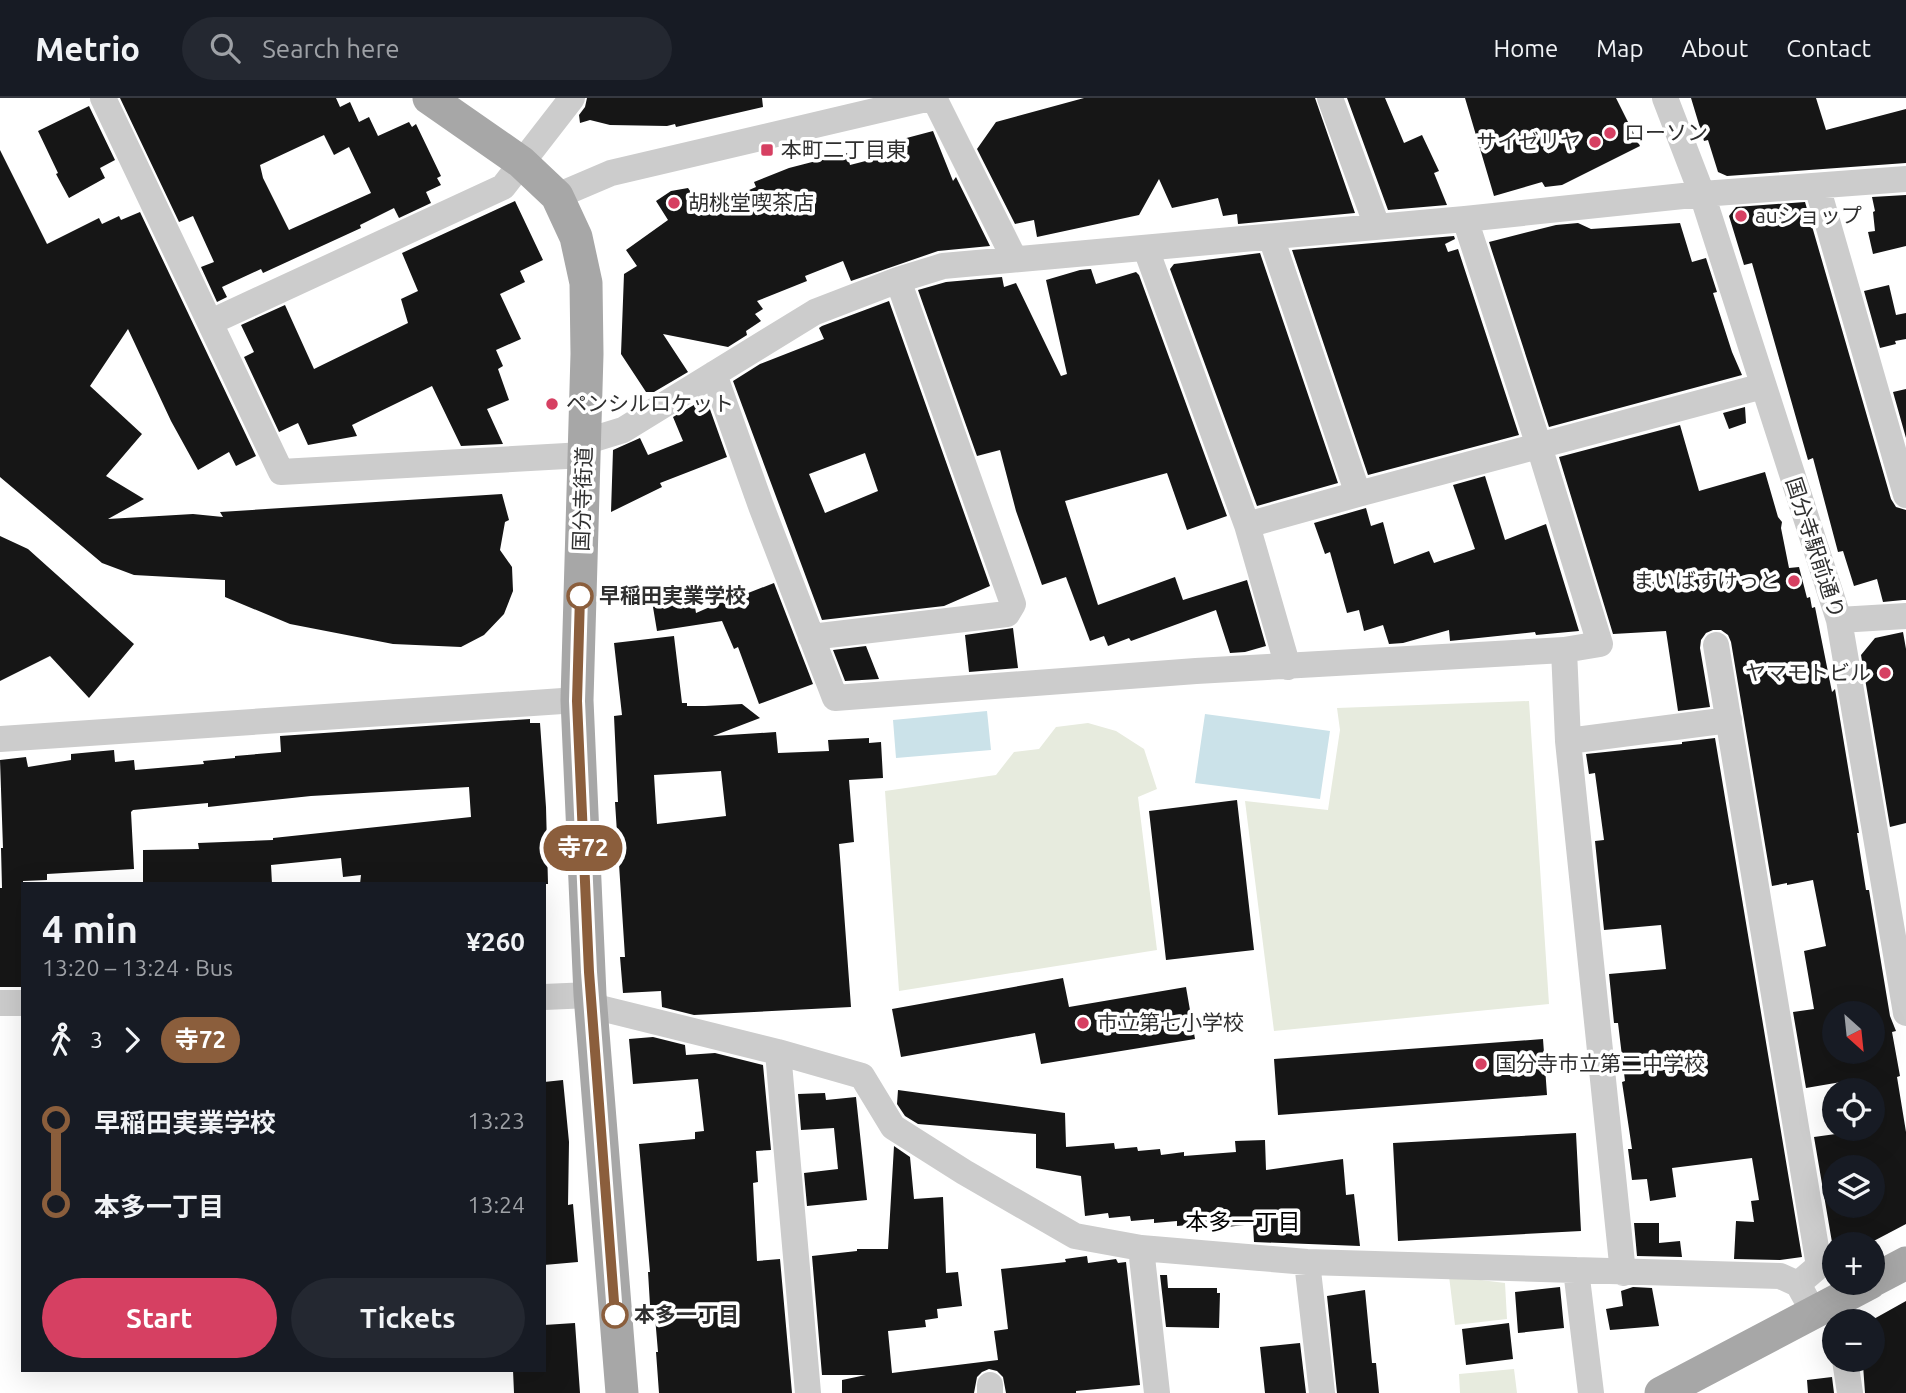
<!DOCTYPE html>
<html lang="en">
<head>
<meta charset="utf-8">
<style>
  body { margin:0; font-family:Ubuntu,"Noto Sans JP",sans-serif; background:#242831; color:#f1f3f6; height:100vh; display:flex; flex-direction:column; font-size:26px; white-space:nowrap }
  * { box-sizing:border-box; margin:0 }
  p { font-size:23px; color:#9ea1a6 }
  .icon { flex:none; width:38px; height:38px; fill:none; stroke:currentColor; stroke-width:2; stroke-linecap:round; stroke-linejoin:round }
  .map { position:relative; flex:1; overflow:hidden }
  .sheet { position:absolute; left:21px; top:784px; width:525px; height:490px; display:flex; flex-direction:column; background:#171b24; border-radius:0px; box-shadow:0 7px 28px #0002 }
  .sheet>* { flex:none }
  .badge { padding:0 14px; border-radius:23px; font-size:24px; line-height:46px }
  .needle { width:46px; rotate:153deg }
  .tools { position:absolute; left:1822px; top:903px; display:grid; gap:14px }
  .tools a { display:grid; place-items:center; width:63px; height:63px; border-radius:50%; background:#171b24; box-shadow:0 7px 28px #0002; font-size:35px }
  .map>.badge { position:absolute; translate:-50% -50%; box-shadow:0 0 0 4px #fff }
  .legs { display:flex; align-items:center; gap:10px; height:77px; padding:0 21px; font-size:23px }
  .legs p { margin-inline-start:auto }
  .headline { display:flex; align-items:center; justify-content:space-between; height:119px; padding:0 21px }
  h1 { font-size:38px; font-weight:700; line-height:52px }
  .primary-button { display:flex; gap:14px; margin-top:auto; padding:14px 21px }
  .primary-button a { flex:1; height:80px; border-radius:42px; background:#d64062; color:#fff; font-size:28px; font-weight:700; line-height:80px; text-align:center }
  .primary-button a+a { background:#242831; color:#f1f3f6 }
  ul { padding:0 21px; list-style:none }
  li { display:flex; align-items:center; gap:24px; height:84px; font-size:26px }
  li i { display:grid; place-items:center; width:10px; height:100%; margin:0 9px; background:currentColor }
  li i::after { content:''; width:18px; height:18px; margin:-9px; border:5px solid; border-radius:50%; background:#171b24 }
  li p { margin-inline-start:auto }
  li:first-child i { background:linear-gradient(#0000 50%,currentColor 0) }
  li:last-child i { background:linear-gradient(currentColor 50%,#0000 0) }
  header { display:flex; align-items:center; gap:42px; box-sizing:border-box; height:98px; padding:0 35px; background:#171b24; border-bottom:2px solid #363941 }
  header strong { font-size:33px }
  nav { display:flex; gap:38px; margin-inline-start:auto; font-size:24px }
  .search { width:490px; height:63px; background:#242831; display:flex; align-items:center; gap:18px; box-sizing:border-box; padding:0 24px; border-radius:38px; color:#9ea1a6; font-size:26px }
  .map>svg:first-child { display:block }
</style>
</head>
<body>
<header>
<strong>Metrio</strong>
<div class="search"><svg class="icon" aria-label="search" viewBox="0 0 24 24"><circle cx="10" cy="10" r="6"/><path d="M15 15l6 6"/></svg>Search here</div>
<nav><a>Home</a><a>Map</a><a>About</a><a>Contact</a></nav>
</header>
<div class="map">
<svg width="1906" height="1295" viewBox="0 0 1906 1295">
  <rect width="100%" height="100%" fill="#fff"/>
  <!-- green -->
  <path fill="#e7ebde" d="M1529 603 1549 906 1274 933 1245 703 1328 712 1340 632 1337 610Z
    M1088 625 1116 633 1144 651 1157 691 1138 699 1157 852 899 893 885 693 996 677 1014 654 1039 651 1056 629Z
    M1449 1178 1505 1185 1507 1221 1455 1227Z
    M1514 1271 1517 1295H1460L1459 1276Z"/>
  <!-- water -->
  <path fill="#cbe2e9" d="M987 613 991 652 896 660 893 622Z
    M1205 616 1330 633 1320 701 1195 685Z"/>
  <!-- building -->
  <path fill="#161616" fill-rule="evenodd" d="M120 0H336L340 9 350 4 359 24 369 19 378 38 409 24 412 29 416 26 441 78 437 80 441 87 426 94 431 105 399 120 394 110 360 127 361 130 263 175 261 171 222 189 227 199 217 204 201 169 214 164 193 118 179 124ZM324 37 334 57 349 49 371 95 289 132 263 80 260 67Z
    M587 0H762L763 9 676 29 675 26 667 28 610 27 590 22 580 25 579 17 585 9Z
    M1084 0H1315L1355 115 1238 126 1237 116 1223 118 1218 100 1172 110 1159 81 1139 117 1037 139 1034 122 1015 126 977 51 996 24Z
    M1347 0H1385L1404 45 1422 37 1439 73 1434 75 1447 107 1388 112Z
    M1465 0H1616L1640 48 1562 87 1545 89 1542 84 1494 98Z
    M1691 0H1816L1826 32 1906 11V65L1727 78 1718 74 1708 42 1704 43Z
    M89 8 115 62 100 70 105 80 69 100 56 76 58 75 38 33Z
    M933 33 953 83 956 79 990 148 938 153 851 183 843 163 805 178 807 183 757 203 763 211 755 216 761 223 746 233 747 237 728 249 663 236 688 274 654 294H646L621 256 624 176 637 168 626 152 668 122 656 103 671 93 688 90 703 112 756 89 754 84 789 70 847 55 850 67 889 57 887 50 900 46 899 42Z
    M0 52 47 146 99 120 102 126 119 118 121 122 140 114 256 358 236 368 229 354 198 372 171 323 128 231 90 288 142 336 106 378 144 401 108 421 193 416 223 419 220 414 502 396 509 422 505 424 500 452 512 469 513 493 504 516 484 537 461 549 393 546 290 526 225 499V482L134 477 102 465 0 379Z
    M1906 97V148L1873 156 1868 134 1875 133 1873 114 1875 113 1872 99Z
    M515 103 543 162 520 173 525 184 500 196 521 241 496 252 503 268 498 271 509 302 487 311 503 346 461 348 432 288 352 327 357 338 308 347 298 325 279 334 244 259 254 254 241 227 285 207 314 271 408 225 401 201 418 193 402 155Z
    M1805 104 1891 401 1896 409 1906 412V502H1903L1883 504 1877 481 1854 488 1843 453 1838 454 1813 360 1808 362 1752 165 1744 167 1729 118 1736 109Z
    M1578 125 1591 131 1680 125 1692 164 1706 160 1717 194 1713 195 1732 254 1742 277 1549 329 1489 144 1556 127Z
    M1454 138 1455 141 1445 146 1448 154 1458 151 1519 337 1368 377 1292 152Z
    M1260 155 1338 385 1257 408 1170 171 1174 166Z
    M1091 171 1096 186 1136 174 1139 177 1227 418 1187 432 1167 375 1065 403 1098 507 1175 479 1183 502 1247 482 1266 548 1245 554 1230 555 1216 512 1131 543 1129 540 1108 548 1104 538 1090 543 1066 479 1042 487 1016 413 1000 352 977 358 918 192 946 184 1002 179 1004 189 1016 185 1061 278 1067 276 1046 182 1080 172Z
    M1889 187 1896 217 1906 215V241L1895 243 1896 246 1880 250 1864 193Z
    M889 203 990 488 944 508 822 522 733 283 760 266 824 241 819 230 822 228ZM865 355 878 393 825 415 809 376Z
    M1906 291V340L1893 294Z
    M706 300 727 359 660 385 662 389 611 414 613 352 640 340 648 357 683 343 673 319Z
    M1745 309 1746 325 1729 331 1723 315Z
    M1680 327 1699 393 1765 374 1778 419 1782 424 1781 430 1789 470 1799 469 1807 500 1810 499 1812 510 1815 509 1832 594 1835 591 1859 735H1857L1866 792H1869L1890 918 1896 933 1892 934 1900 978 1897 979 1906 1034V1126L1868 1146H1834V1156L1814 1039 1872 1031V992H1855V987L1849 988 1847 983 1806 990 1793 914 1814 911 1804 853 1826 848 1813 782 1787 787V785L1772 788 1731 544 1728 537 1721 532H1713L1706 535 1701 542 1700 550 1710 609 1678 613 1666 533 1613 536 1559 359ZM1834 915H1872V954H1834ZM1834 1069H1872V1108H1834Z
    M1485 378 1505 442 1546 426 1579 533 1536 537 1535 534 1450 543 1449 532 1403 545 1389 546 1383 527 1364 533 1359 512 1347 515 1330 454 1325 456 1314 425 1366 410 1371 428 1383 424 1394 466 1429 453 1434 465 1475 451 1453 387Z
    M0 438 28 451 134 546 89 600 50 558 0 583Z
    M774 485 813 586 759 606 738 549 734 551 722 523 657 533 652 503 693 497 696 515 742 495 743 497Z
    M1013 530 1018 570 969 574 965 537Z
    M1903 534 1906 551V725L1890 729 1861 557 1875 540Z
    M674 538 682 605H687V608H705L742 606 760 620 713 638 776 634 778 655 829 653 828 642 869 640V645L881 644 883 680 849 682 854 744 839 746 851 909 694 917 662 909 661 893 623 895 620 859H625L615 704H618L614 618 622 617 614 545ZM721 673 726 718 657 726 654 677Z
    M866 548 879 581 845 583 833 552Z
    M530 621V625H540L546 709 548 786H360L361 777 343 779 341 760 271 767 272 786H143V752L199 751 198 745 273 742V740L471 719 469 689 311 698 208 709V705L133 712 131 714 134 771 47 776V782L23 783V889H0V790H2L1 750H3L0 662 26 659 28 669 71 662V656L114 652 115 664 134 662 135 672 204 666 203 663 235 660V658L281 654 280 638Z
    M1715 640 1802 1159 1780 1162 1734 1161 1736 1123 1754 1124 1751 1103 1759 1102 1752 1060 1672 1070 1676 1099 1650 1103 1647 1081 1632 1082 1628 1051H1632L1622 984 1625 983 1618 925H1614L1609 876 1666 871 1661 827 1604 832 1595 743 1604 742 1595 675 1589 676 1586 656 1682 646V644Z
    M1237 702 1254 852 1166 862 1149 713Z
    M1063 880 1069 909 1186 889 1195 941 1041 966 1035 935 901 959 892 911Z
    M653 939 685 947 686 957 715 955 763 967 771 1052 756 1053 758 1084 753 1085 757 1163 780 1161 792 1295H659L656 1254H658L654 1207H650L648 1174H650L639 1046 695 1041V1034L704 1033 698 981 633 986 629 941Z
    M1543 941 1547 997 1278 1017 1274 961Z
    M563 982 569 1044 568 1107 573 1106 578 1164 544 1167V984Z
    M898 992 1065 1015 1066 1049 1114 1045 1115 1051 1137 1049 1138 1053 1160 1051 1161 1057 1184 1054V1058L1236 1054 1235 1043 1265 1042 1266 1072 1343 1061 1346 1097 1354 1096 1360 1148 1254 1144 1253 1126 1201 1132 1200 1126 1177 1128V1123L1154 1125V1121L1131 1123 1130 1118 1109 1120 1108 1115 1085 1118 1081 1078 1036 1070V1036L918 1026 905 1018 897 1006Z
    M825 995 826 1002 856 999 867 1102 807 1108 804 1075 838 1071 834 1030 801 1032 798 996Z
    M1576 1035 1581 1133 1398 1143 1393 1045Z
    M894 1048 910 1059 914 1101 943 1099 946 1175 958 1174 962 1208 937 1211 938 1220 925 1222 926 1229 888 1233 892 1275 998 1262 994 1233 1008 1231 1001 1171 1066 1164 1065 1161 1087 1158 1088 1165 1116 1161 1118 1165 1126 1164 1140 1287 1076 1293V1295H1006L1003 1279 997 1273 989 1271 982 1274 977 1279 974 1295H842V1282L866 1277H822L812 1158 857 1153V1151H888Z
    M1634 1125H1659V1145L1680 1143 1682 1159 1637 1158Z
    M1160 1177H1167L1168 1190H1217V1195H1220L1219 1230 1166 1229Z
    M1560 1189 1564 1230 1518 1235 1515 1194Z
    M1633 1189 1652 1190 1659 1228 1610 1232 1606 1211 1623 1208 1621 1193Z
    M1365 1192 1372 1265H1376L1379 1295H1337L1327 1198Z
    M1906 1203V1295H1865L1863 1267 1872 1266V1222Z
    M575 1225 580 1295H514L513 1272H544V1227Z
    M1509 1225 1513 1261 1466 1267 1462 1231Z
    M1300 1245 1306 1295H1265L1260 1249Z
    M1832 1279 1834 1295H1808L1807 1282Z"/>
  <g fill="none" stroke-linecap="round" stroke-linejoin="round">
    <!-- minor -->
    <path stroke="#ccc" stroke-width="26" d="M103 0 281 374 584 357
      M934 0 1014 160
      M1330 0 1377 128
      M1665 0 1702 96 1839 522 1906 915
      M1817 88 1906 397
      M557 98 611 75 930 0
      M1271 139 1358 396 1763 288
      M1146 151 1247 427 1288 569
      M211 224 503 89 572 0
      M714 276 761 408 835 600 1196 573 1564 552 1600 546 1539 348 1465 121
      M584 344 623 332 815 214 898 182 943 168 1465 121 1702 96 1906 81
      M1247 427 1358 396
      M1839 522 1906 518
      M811 539 1007 516 1013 506 898 182
      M1716 547 1819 1168 1798 1186
      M1564 552 1568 643 1623 1175
      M0 641 577 602
      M1568 643 1729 622
      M544 899 590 897
      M0 905H23
      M592 908 778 954 862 978 893 1029 964 1074 1075 1138 1141 1150 1307 1164 1780 1178 1798 1186 1814 1215
      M778 954 808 1295
      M1141 1150 1157 1295
      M1307 1164 1322 1295
      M1576 1172 1591 1295
      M1845 1262 1850 1295
      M990 1287V1295"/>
    <!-- major -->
    <path stroke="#a7a7a7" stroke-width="33" d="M429 0 521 64 557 98 576 139 586 185 587 256 577 602 590 897 622 1295
      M1872 1183 1906 1165
      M1661 1295 1870 1185"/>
  </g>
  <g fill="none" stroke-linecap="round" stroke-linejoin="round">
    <!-- line-1 casing -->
    <g stroke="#fff" stroke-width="16">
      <path id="line-1" d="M580 498 577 603 589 874 615 1217"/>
    </g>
    <!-- line-1 -->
    <use href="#line-1" stroke="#8b5e3c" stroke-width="10"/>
  </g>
  <!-- markers -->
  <g fill="#d64062" stroke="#fff" stroke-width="2.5">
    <circle cx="1610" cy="35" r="7"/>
    <circle cx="1595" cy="44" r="7"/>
    <rect x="760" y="45" width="14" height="14" rx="3.5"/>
    <circle cx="674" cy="105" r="7"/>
    <circle cx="1741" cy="118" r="7"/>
    <circle cx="552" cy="306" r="7"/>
    <circle cx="1794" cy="483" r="7"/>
    <circle cx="1885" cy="575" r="7"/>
    <circle cx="1083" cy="925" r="7"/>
    <circle cx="1481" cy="966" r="7"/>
  </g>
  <g fill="#fff" stroke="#8b5e3c" stroke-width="3.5">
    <circle cx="580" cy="498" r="12"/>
    <circle cx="615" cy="1217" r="12"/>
  </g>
  <g text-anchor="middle" stroke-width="7" stroke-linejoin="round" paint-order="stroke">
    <!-- poi labels -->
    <g font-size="21" fill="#2f2f2f" stroke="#fff" text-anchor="start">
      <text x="1624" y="42">ローソン</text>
      <text x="1581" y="51" text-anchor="end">サイゼリヤ</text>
      <text x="781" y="59">本町二丁目東</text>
      <text x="688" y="112">胡桃堂喫茶店</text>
      <text x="1755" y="125">auショップ</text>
      <text x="566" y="313">ペンシルロケット</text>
      <text x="1780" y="490" text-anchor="end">まいばすけっと</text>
      <text x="1871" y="582" text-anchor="end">ヤマモトビル</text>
      <text x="1097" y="932">市立第七小学校</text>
      <text x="1495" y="973">国分寺市立第二中学校</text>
    </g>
    <!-- street labels -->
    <g font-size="21" fill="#2f2f2f" stroke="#fff">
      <text transform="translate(583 401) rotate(-88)" y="7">国分寺街道</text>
      <text transform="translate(1815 450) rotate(72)" y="7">国分寺駅前通り</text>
    </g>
    <!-- stop labels -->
    <g font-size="21" font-weight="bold" fill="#2f2f2f" stroke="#fff" text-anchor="start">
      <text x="599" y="505">早稲田実業学校</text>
      <text x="634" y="1224">本多一丁目</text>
    </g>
    <!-- neighbourhood labels -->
    <g font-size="23" fill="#000" stroke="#fff">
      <text x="1243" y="1132">本多一丁目</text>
    </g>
  </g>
</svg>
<div class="tools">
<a><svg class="needle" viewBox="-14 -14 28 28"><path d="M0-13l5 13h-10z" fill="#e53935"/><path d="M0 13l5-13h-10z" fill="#9ea1a6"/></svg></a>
<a><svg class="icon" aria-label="locate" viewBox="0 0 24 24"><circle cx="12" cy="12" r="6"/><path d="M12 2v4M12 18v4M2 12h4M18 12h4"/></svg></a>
<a><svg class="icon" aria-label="layers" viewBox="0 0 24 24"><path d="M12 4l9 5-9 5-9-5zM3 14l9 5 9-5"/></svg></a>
<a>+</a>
<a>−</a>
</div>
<b class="badge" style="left:583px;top:750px;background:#8b5e3c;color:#fff">寺72</b>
<section class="sheet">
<div class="headline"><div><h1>4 min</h1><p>13:20 – 13:24 · Bus</p></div><b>¥260</b></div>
<div class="legs"><svg class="icon" aria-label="walk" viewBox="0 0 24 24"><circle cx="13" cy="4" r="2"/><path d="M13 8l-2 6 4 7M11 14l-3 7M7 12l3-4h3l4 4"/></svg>3<svg class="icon" aria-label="forward" viewBox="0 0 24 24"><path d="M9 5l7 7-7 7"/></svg><b class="badge" style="background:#8b5e3c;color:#fff">寺72</b></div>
<ul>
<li><i style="color:#8b5e3c"></i><b>早稲田実業学校</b><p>13:23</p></li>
<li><i style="color:#8b5e3c"></i><b>本多一丁目</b><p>13:24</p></li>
</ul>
<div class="primary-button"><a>Start</a><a>Tickets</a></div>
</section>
</div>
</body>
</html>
